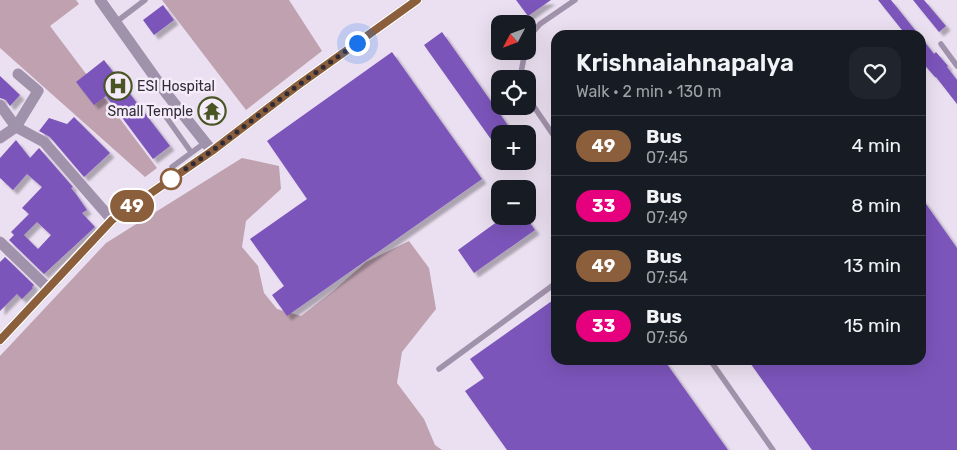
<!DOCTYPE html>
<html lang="en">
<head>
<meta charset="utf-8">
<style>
  body { margin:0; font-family:Rubik,sans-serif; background:#20242c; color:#f1f3f6; height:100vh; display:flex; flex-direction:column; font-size:19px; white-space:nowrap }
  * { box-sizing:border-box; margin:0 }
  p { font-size:16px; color:#9ea1a6 }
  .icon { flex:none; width:28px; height:28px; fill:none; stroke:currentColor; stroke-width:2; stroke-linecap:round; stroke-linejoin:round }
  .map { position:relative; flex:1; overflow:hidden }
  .drawer { position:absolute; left:551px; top:30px; width:375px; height:335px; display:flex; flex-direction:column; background:#171b24; border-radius:15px; box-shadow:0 5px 20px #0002 }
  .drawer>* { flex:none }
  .badge { padding:0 10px; border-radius:16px; font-size:18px; line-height:32px }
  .needle { width:32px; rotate:229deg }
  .buttons { position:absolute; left:491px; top:15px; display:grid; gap:10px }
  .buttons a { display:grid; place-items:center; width:45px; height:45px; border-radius:10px; background:#171b24; box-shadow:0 5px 20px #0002; font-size:25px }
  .you { position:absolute; width:25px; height:25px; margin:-12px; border:4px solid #fff; border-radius:50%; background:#1a73e8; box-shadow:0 0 0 8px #1a73e833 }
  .map>.badge { position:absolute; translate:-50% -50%; box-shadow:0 0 0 2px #fff }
  .round { display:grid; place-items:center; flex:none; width:52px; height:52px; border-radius:15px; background:#20242c }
  .summary { display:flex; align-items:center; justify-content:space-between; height:85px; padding:0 25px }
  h1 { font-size:24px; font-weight:600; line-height:38px }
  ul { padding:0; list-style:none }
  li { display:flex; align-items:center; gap:15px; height:60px; padding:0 25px; border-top:1px solid #363941 }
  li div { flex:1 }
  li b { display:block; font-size:19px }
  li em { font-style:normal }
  li .badge { min-width:55px; font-weight:700; text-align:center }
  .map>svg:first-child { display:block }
</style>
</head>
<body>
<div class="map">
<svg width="957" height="450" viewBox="0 0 957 450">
  <defs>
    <filter id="shadow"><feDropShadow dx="4.5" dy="4.5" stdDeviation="1" flood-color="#0004"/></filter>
  </defs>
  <rect width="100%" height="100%" fill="#ebe0f1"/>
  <!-- green -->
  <path fill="#bfa1b0" d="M0 0H76L79 4 50 26 157 168 145 177 0 48Z
    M162 0H289L322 51 246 110Z
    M242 158 279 166 281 189 246 221 242 247 258 266 264 293 277 309 301 316 333 291 366 262 409 241 429 268 436 309 402 352 397 383 424 419 435 445 442 450H0V356L106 243Z"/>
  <!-- building -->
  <path fill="#7c54bb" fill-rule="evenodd" filter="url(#shadow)" d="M516 0H551L528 16Z
    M878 0H891L919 35H906Z
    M913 0H924L946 26 939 32Z
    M163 5 174 20 154 35 143 20Z
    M442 32 514 134H500V152L424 45Z
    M921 37 934 54 936 52 948 66 947 67 957 80V104L936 77H935L921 61Z
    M392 52 482 179 287 316 272 295 284 286 250 239 307 199 267 141Z
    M104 60 170 146 153 159 106 96 94 105 76 82Z
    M0 76 20 95 10 106 6 100 0 98Z
    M74 117 110 153 84 177 50 137 39 131 49 118 67 124Z
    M16 140 30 158 39 148 73 187 71 188 76 194 87 210 82 213 95 227 44 274 9 240 14 235 11 232 29 214 22 208 42 187 27 174 13 190 0 178V158ZM37 222 51 235 38 249 24 235Z
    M921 197 957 248V450H812L748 360H921Z
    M505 216H525L535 230 474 273 458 250Z
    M5 257 34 285 32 287 33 288 22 299 17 294 0 311V262Z
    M556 298V360H664L728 450H507L465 391 484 378 470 359Z"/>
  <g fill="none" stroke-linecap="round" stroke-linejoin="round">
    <!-- lane -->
    <path stroke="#a192ab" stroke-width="5.5" d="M116 22 145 0
      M528 44 533 32 540 24 575 0
      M941 44 957 66
      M520 79 525 51
      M528 98 556 139
      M164 114 191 152
      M172 167 206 142
      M710 360 773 450
      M439 369 556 283"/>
    <!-- street -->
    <path stroke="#a192ab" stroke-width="11" d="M100 0 166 93 212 151
      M0 105 16 127 38 91 18 74
      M0 138 16 127 44 142 112 220
      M0 242 48 288
      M0 340 112 220 212 151 297 86 417 0"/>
  </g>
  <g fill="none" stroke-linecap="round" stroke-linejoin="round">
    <!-- line casing -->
    <g stroke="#fff" stroke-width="11">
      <path id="line" d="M0 340 112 220 212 151 297 86 417 0"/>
    </g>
    <!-- line -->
    <use href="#line" stroke="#8b5e3c" stroke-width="8"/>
    <!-- walk -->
    <path stroke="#302b37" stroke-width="5" stroke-dasharray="0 9" d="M171 179 212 151 297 86 357 43"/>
  </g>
  <!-- icons -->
  <defs>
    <g id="hospital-ring" transform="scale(1.4375)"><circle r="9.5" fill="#f5ecf9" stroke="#4a5524" stroke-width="1.5"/><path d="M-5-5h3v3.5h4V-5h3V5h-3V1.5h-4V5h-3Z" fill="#4a5524"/></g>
    <g id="temple-ring" transform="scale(1.4375)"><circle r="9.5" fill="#f5ecf9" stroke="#4a5524" stroke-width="1.5"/><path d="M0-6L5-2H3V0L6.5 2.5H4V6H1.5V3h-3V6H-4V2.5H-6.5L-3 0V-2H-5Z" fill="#4a5524"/></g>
  </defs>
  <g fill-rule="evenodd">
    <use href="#hospital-ring" x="118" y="86"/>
    <use href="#temple-ring" x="212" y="111"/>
  </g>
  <!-- markers -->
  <circle fill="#fff" stroke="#8b5e3c" stroke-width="2.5" cx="171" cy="179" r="10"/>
  <g text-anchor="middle" stroke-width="5" stroke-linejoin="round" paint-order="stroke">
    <!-- poi labels -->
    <g font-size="14" fill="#302b37" stroke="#f5ecf9" text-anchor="start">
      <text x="137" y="91">ESI Hospital</text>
      <text x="193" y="116" text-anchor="end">Small Temple</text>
    </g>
  </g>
</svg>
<div class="buttons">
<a><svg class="needle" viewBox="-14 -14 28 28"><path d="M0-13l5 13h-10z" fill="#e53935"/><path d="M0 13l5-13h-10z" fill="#9ea1a6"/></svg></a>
<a><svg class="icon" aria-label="locate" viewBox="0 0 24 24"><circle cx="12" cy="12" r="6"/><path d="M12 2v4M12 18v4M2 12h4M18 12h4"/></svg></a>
<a>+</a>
<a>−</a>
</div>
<div class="you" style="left:357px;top:43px"></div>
<b class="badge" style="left:132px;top:206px;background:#8b5e3c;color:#fff">49</b>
<section class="drawer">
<div class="summary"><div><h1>Krishnaiahnapalya</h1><p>Walk · 2 min · 130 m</p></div><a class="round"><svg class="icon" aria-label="heart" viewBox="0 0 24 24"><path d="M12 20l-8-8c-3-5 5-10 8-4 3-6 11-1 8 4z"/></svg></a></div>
<ul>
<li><span class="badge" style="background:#8b5e3c;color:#fff">49</span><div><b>Bus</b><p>07:45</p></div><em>4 min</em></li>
<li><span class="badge" style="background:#e6007e;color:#fff">33</span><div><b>Bus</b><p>07:49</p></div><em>8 min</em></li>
<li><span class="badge" style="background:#8b5e3c;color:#fff">49</span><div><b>Bus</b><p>07:54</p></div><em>13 min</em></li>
<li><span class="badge" style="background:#e6007e;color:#fff">33</span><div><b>Bus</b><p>07:56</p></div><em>15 min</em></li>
</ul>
</section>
</div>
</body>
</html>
